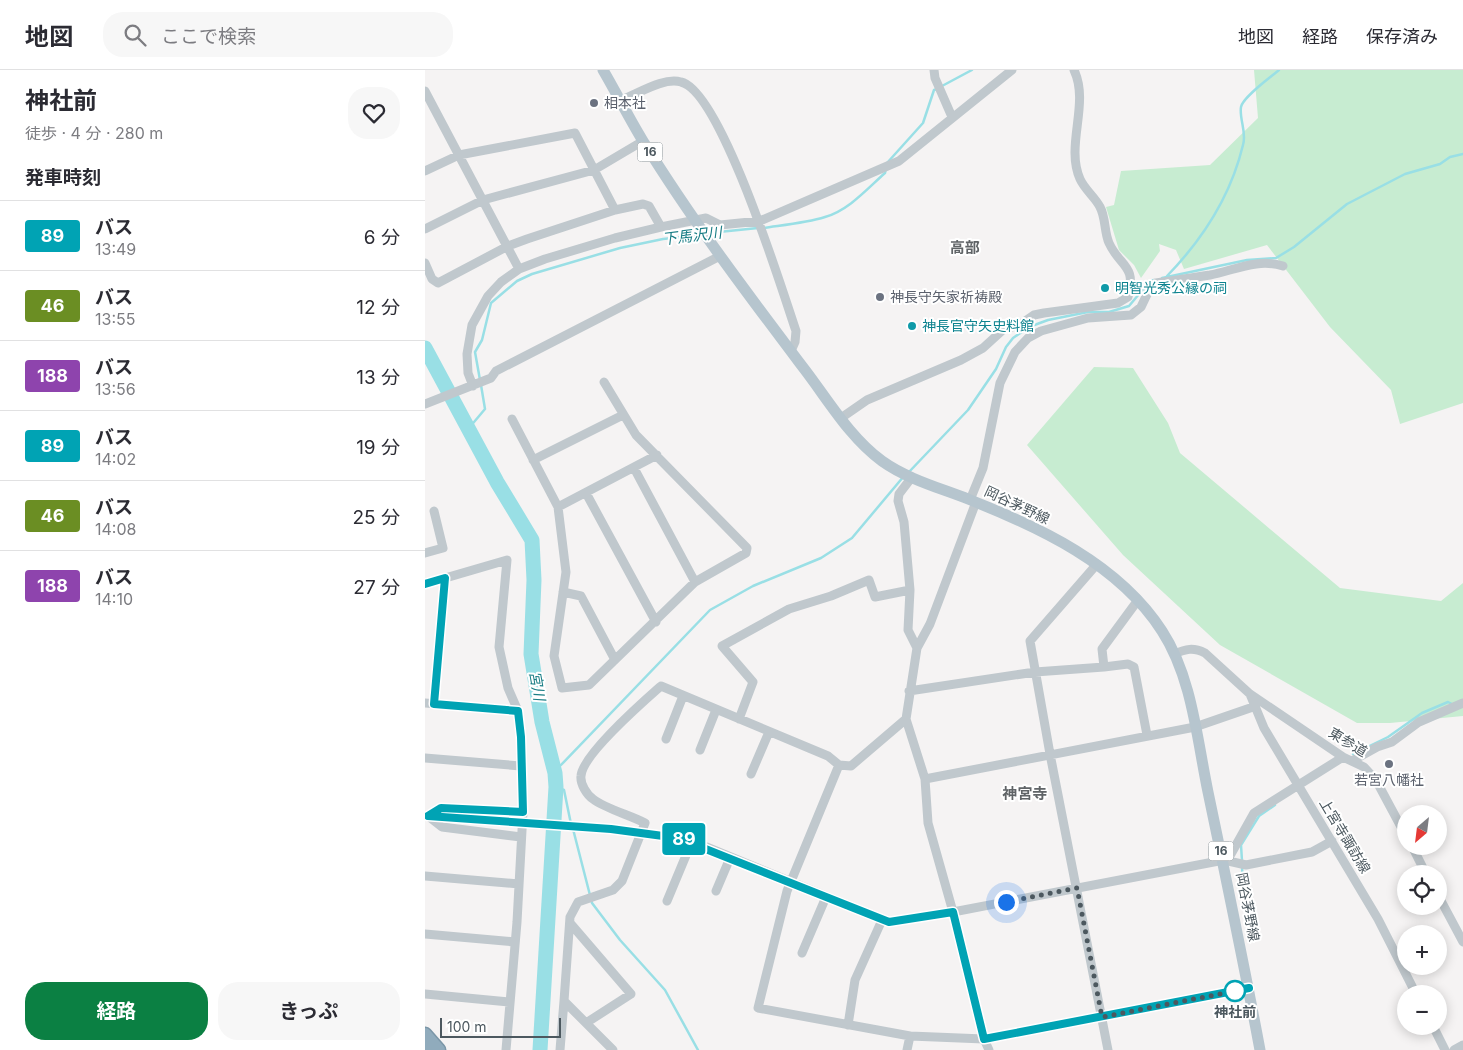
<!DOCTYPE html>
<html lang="ja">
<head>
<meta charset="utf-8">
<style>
  body { margin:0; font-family:Inter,"Noto Sans JP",sans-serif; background:#f7f7f7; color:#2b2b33; height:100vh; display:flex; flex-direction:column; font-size:19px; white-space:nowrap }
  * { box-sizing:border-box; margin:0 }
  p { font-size:16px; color:#7c7c81 }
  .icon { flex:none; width:28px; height:28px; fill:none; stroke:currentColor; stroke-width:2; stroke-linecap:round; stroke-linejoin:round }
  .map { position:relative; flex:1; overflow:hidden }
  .panel { display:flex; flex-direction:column; background:#fff; width:425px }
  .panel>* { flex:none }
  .badge { padding:0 10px; border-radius:4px; font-size:18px; line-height:32px }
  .needle { width:32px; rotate:208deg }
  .controls { position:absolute; left:972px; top:735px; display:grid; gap:10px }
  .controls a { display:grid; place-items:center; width:50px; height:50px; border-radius:50%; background:#fff; box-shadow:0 2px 12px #0003; font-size:25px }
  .scale { position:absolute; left:15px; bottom:12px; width:121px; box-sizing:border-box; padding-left:5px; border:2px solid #4c585f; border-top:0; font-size:14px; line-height:18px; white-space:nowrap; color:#4c585f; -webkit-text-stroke:4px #fff; paint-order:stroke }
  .you { position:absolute; width:25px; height:25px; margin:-12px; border:4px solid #fff; border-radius:50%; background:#1a73e8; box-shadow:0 0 0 8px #1a73e833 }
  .map>.badge { position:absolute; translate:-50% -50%; box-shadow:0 0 0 2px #fff }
  h2 { padding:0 25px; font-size:19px; line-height:45px }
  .round { display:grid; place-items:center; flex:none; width:52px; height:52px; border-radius:20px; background:#f7f7f7 }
  .overview { display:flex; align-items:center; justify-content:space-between; height:85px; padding:0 25px }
  h1 { font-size:24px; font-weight:700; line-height:38px }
  .action { display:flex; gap:10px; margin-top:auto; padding:10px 25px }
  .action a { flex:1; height:58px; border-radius:20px; background:#0b8043; color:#fff; font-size:20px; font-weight:700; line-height:58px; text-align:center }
  .action a+a { background:#f7f7f7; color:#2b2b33 }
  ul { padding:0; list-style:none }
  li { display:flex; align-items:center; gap:15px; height:70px; padding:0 25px; border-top:1px solid #e1e1e2 }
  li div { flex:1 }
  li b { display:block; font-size:19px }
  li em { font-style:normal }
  li .badge { min-width:55px; font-weight:700; text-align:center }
  header { display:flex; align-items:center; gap:30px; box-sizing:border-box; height:70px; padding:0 25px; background:#fff; border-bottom:1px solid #e1e1e2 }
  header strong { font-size:24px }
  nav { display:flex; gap:28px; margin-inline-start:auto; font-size:18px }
  .search { width:350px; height:45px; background:#f7f7f7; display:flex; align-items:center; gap:12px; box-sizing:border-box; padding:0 18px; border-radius:20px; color:#7c7c81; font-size:19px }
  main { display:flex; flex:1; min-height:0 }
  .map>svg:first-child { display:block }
</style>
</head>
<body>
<header>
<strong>地図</strong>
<div class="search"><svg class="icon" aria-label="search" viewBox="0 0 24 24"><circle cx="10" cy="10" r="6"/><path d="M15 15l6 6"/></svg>ここで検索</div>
<nav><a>地図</a><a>経路</a><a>保存済み</a></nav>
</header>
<main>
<section class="panel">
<div class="overview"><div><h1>神社前</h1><p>徒歩 · 4 分 · 280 m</p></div><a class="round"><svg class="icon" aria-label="heart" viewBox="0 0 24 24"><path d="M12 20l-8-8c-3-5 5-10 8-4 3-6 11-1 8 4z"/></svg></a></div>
<h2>発車時刻</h2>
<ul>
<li><span class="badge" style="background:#00a3b4;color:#fff">89</span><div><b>バス</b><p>13:49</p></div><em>6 分</em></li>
<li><span class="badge" style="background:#6b8e23;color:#fff">46</span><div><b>バス</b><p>13:55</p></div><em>12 分</em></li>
<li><span class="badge" style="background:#8e44ad;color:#fff">188</span><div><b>バス</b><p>13:56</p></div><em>13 分</em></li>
<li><span class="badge" style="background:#00a3b4;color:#fff">89</span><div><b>バス</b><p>14:02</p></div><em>19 分</em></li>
<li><span class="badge" style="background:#6b8e23;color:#fff">46</span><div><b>バス</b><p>14:08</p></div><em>25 分</em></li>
<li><span class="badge" style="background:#8e44ad;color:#fff">188</span><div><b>バス</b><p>14:10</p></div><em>27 分</em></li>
</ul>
<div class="action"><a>経路</a><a>きっぷ</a></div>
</section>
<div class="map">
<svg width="1038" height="980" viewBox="0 0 1038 980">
  <rect width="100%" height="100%" fill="#f5f3f3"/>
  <!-- green -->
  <path fill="#c7ecd1" d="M829 0H1038V333L975 354 966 320 905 257 842 175 759 199 751 180 734 174 735 181 716 208 709 195 694 180 681 137 689 135 696 101 785 95 833 48Z
    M669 297 708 298 743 353 755 383 915 518 1016 531 1038 513V646L965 653H932L795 575 698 485 602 375Z"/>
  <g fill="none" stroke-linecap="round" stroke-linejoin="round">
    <!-- stream -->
    <path stroke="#99dfe5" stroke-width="2.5" d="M517 16 547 0
      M462 93 498 53 509 20 512 19
      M338 158C358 155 381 153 400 147 424 140 442 119 460 103L461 98
      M284 163 333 158
      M742 206C778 169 806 125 818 75 822 62 814 49 816 37 818 27 846 7 854 0
      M737 208 822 190 851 188 869 177 922 134 980 104 1015 94 1025 87 1038 84
      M55 310 50 282 57 270 66 233 92 211 107 204 195 178 238 169 276 165
      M44 358 60 339 56 315
      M483 403 543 340 571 299 581 277 588 268 604 257 623 250 663 242H684L704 236 725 211 729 210
      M928 684 963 667 997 643 1023 632 1027 634
      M128 697 136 695 285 540 328 516 396 488 427 468 479 406
      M131 717 139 720 146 754
      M148 759 167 833 195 870 240 920 273 980
      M817 791 816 775 834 746 850 735
      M817 797 818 814"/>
    <!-- river -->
    <path stroke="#99dfe5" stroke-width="15" d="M0 278 72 412 107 470 109 510 106 584 117 652 130 703 131 717 115 980"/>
    <!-- highway casing -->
    <g stroke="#7b96a7" stroke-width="15">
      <path id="highway" d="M0 964 14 980
        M0 978 2 980"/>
    </g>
    <!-- minor -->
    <path stroke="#c0c8cd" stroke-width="9" d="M509 0 510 8 527 47
      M0 21 94 199
      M196 30C213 24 238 7 256 12 296 21 357 220 371 261L370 272 366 281
      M0 101 34 85 150 63 190 140
      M0 159 58 130 169 100 218 71
      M0 193 7 209 13 213 83 176 102 169 190 140 218 134 224 136 236 157
      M48 316 43 303 42 284 47 255 63 226 76 212 94 199 120 189 190 168 236 157 281 148 295 155 335 151 474 91 587 0
      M0 334 66 308 71 301 295 186
      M416 348 442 330 536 290 558 278 580 258 593 256 609 245 619 243 693 233 703 227C712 195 695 197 684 173 679 162 681 148 675 137 670 127 660 120 655 109 640 75 665 34 649 0
      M87 349 133 437 141 502 129 586 137 618 164 615 270 512 321 483 322 478 211 365 179 312
      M108 390 198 345
      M209 398 270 512
      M487 407 474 424 473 431 479 452 485 520 483 560 492 578
      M161 423 231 552
      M545 430 558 398 575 313 590 282 603 268 616 261 663 248 706 245 716 237 725 218 731 213C749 210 768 208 785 205 810 200 833 188 858 196
      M551 432 505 554 492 578 481 649 500 709 503 753 528 842 559 969 564 980
      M133 437 232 385
      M0 483 18 478 9 441
      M672 494 605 571 625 684 683 980
      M0 514 82 490 74 577 83 618 93 641 96 667 98 742 92 852 81 980
      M138 522 156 526 190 590
      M749 584C761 579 768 577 780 583L825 624 918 687 939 697 951 710 981 766
      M679 597 703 594 709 597 722 665
      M484 621 610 602 679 597 677 579 713 530
      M825 624 839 658 953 849 991 924
      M0 633 93 641
      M9 634 20 509
      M314 649 328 612 297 576 364 539 406 526 444 510 450 527 485 520
      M241 669 258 626
      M275 680 291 640
      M0 688 96 696
      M927 691 952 677 967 672 994 652 1038 633
      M414 695 362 821 333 938 485 966 559 969 824 918
      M326 704 344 662
      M500 709 770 657 828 637
      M186 759 267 771 464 852 528 842 799 790 821 795 887 782 907 771
      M96 767 17 757 3 746 16 738 98 742
      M987 776 1001 804
      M799 790 806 784 829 743 918 687
      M0 806 94 814
      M291 821 305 788
      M1014 827 1038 872
      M242 831 267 771
      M145 853 206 924 161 953
      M0 864 90 872
      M377 883 401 827
      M0 924 84 932
      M423 955 430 910 457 850
      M1008 956 1020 980
      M135 980 139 931
      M188 980 139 931 145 847 153 832 188 820 197 811 220 753C205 745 181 739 168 729 162 725 155 714 156 706 157 685 219 631 236 616L403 686 414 695 426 696 481 649
      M482 980 485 966
      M1029 980 1038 975"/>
    <!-- major -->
    <path stroke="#b6c5ce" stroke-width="11" d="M178 0C192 24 204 48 218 71 266 149 322 223 377 296 402 328 424 367 457 391 482 409 515 418 543 429 614 457 694 494 737 561 767 607 772 669 783 722 801 808 819 894 835 980"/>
    <!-- highway -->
    <use href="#highway" stroke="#90abbc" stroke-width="12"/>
    <!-- minor-bridge -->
    <path stroke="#c0c8cd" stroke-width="9" d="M18 747 186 759"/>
  </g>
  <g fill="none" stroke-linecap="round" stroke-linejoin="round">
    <!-- line casing -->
    <g stroke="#fff" stroke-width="11">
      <path id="line" d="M0 514 20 508 9 634 93 641 96 667 98 742 16 738 3 746 186 759 253 768 464 852 528 842 559 969 824 918"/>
    </g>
    <!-- line -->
    <use href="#line" stroke="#00a3b4" stroke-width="8"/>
    <!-- walk -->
    <path stroke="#4c585f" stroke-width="5" stroke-dasharray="0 9" d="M581 832 652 818 677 947 810 921"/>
  </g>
  <!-- markers -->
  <g fill="#6b7280" stroke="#fff" stroke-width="2">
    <circle cx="169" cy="33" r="5"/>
    <circle cx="455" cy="227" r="5"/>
    <circle cx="964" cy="694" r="5"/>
  </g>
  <g fill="#0f9aa8" stroke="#fff" stroke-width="2">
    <circle cx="680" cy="218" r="5"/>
    <circle cx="487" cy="256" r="5"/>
  </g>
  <circle fill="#fff" stroke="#00a3b4" stroke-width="2.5" cx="810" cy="921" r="10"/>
  <g text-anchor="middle" stroke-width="4" stroke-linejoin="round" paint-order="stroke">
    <!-- shield labels -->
    <g fill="#fff" stroke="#828a8f" stroke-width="1">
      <rect x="212.5" y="72.5" width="25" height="19" rx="4"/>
      <rect x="783.5" y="771.5" width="25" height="19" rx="4"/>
    </g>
    <g font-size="12" font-weight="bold" fill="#4c585f">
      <text x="225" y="86">16</text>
      <text x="796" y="785">16</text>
    </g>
    <!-- worship labels -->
    <g font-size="14" fill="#5b616d" stroke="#fff" text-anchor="start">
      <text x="179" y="38">相本社</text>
      <text x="465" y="232">神長守矢家祈祷殿</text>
      <text x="964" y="715" text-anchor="middle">若宮八幡社</text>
    </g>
    <!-- culture labels -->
    <g font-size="14" fill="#0d838f" stroke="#fff" text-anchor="start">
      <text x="690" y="223">明智光秀公縁の祠</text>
      <text x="497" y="261">神長官守矢史料館</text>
    </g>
    <!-- street labels -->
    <g font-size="14" fill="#4c585f" stroke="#fff">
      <text transform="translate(592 435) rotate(25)" y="5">岡谷茅野線</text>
      <text transform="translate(923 672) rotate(31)" y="5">東参道</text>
      <text transform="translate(920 766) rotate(59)" y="5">上宮寺諏訪線</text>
      <text transform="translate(823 837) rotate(79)" y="5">岡谷茅野線</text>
    </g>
    <!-- stop labels -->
    <g font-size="14" font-weight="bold" fill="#4c585f" stroke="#fff">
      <text x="810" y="947">神社前</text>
    </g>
    <!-- water labels -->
    <g font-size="15" font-style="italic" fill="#197d85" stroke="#fff">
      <text transform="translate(267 166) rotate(-7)" y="5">下馬沢川</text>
      <text transform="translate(112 616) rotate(80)" y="5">宮川</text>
    </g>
    <!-- neighbourhood labels -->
    <g font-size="15" font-weight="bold" fill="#606467" stroke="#fff">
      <text x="540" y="183">高部</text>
      <text x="600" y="729">神宮寺</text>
    </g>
  </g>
</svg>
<div class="controls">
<a><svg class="needle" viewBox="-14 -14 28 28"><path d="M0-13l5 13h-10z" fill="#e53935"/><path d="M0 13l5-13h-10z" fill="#7c7c81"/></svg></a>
<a><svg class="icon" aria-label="locate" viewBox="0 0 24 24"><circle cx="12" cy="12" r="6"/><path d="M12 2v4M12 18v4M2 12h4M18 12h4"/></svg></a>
<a>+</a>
<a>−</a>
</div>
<div class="scale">100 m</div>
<div class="you" style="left:581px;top:832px"></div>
<b class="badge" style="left:259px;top:769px;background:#00a3b4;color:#fff">89</b>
</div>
</main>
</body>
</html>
